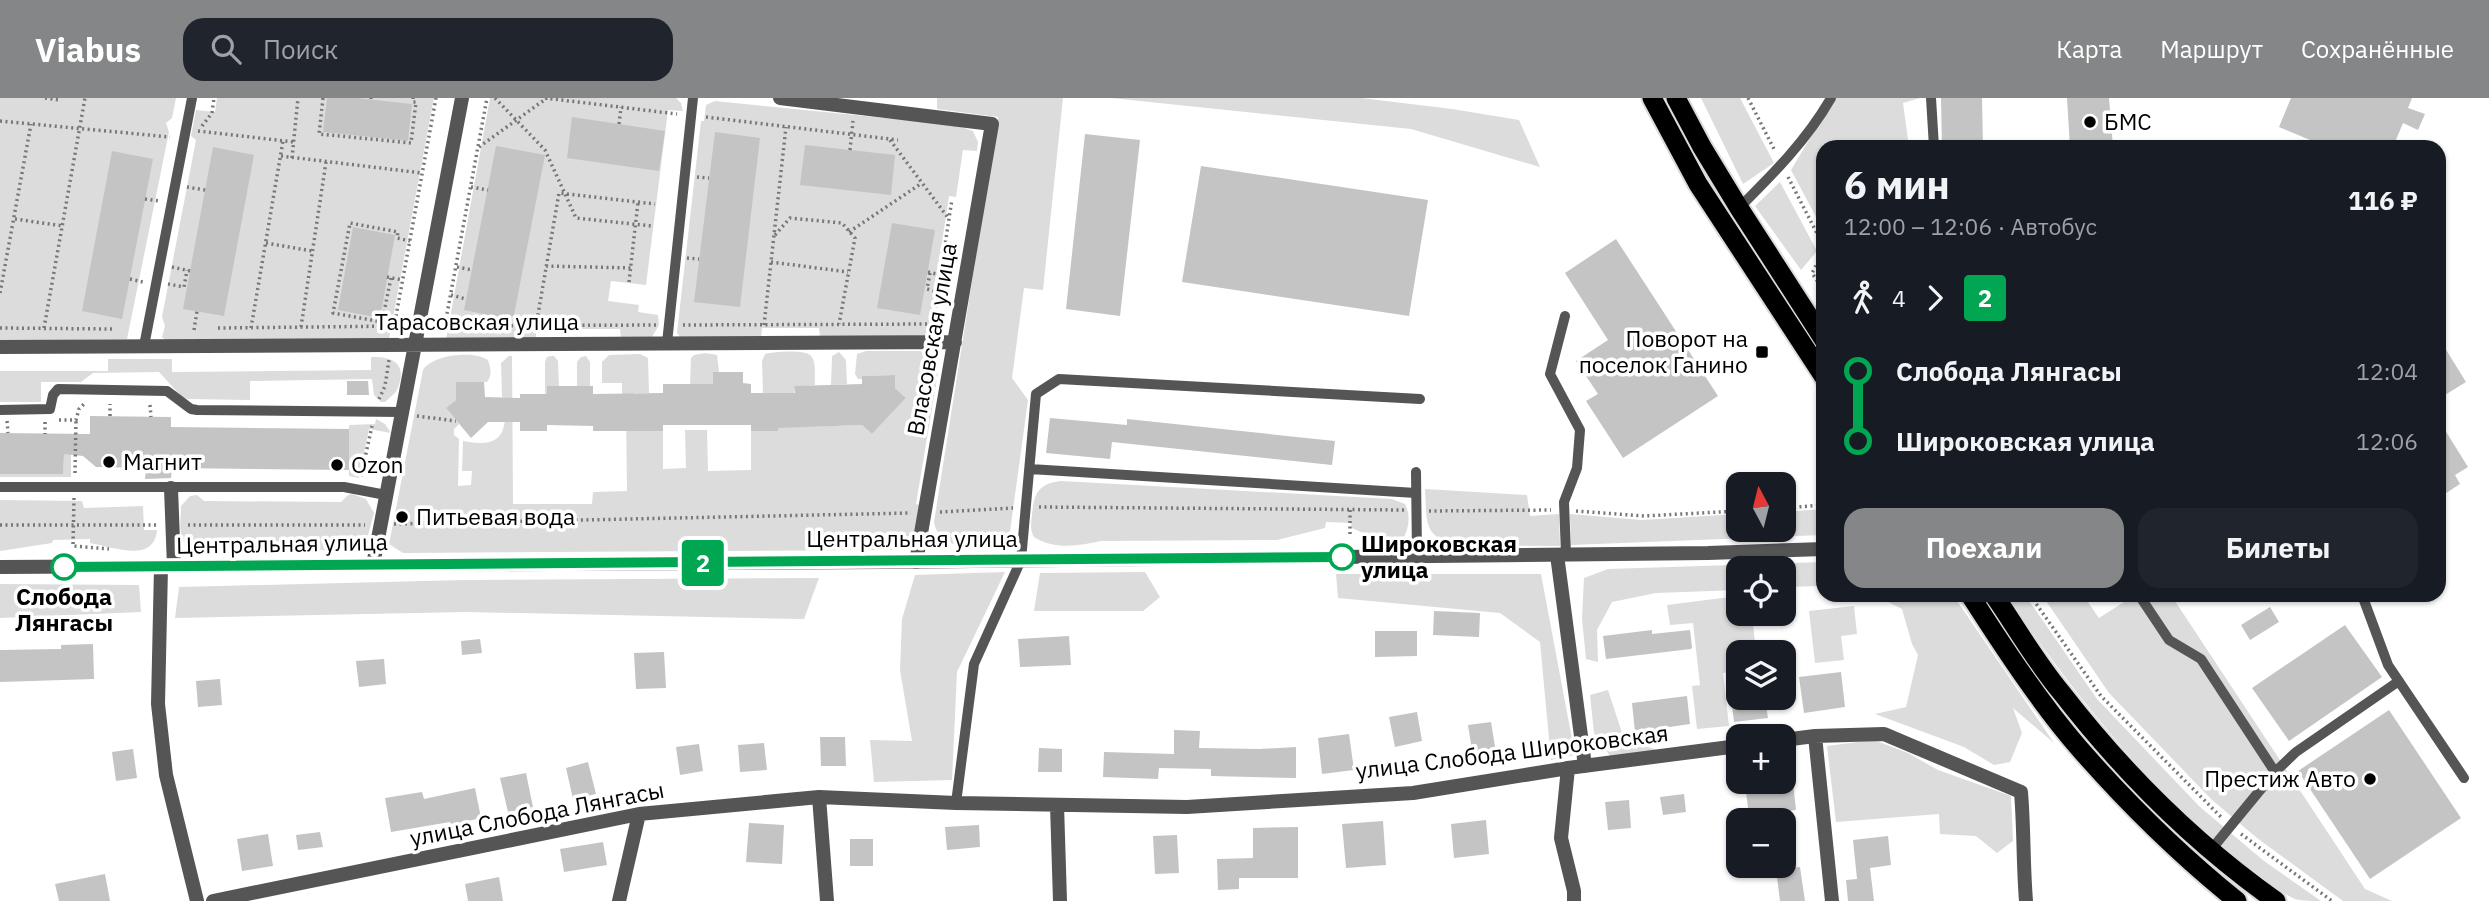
<!DOCTYPE html>
<html lang="ru">
<head>
<meta charset="utf-8">
<style>
  body { margin:0; font-family:"IBM Plex Sans",sans-serif; background:#20242c; color:#f1f3f6; height:100vh; display:flex; flex-direction:column; font-size:26px; white-space:nowrap }
  * { box-sizing:border-box; margin:0 }
  p { font-size:23px; color:#9ea1a6 }
  .icon { flex:none; width:38px; height:38px; fill:none; stroke:currentColor; stroke-width:2; stroke-linecap:round; stroke-linejoin:round }
  .map { position:relative; flex:1; overflow:hidden }
  .sheet { position:absolute; left:1816px; top:42px; width:630px; height:462px; display:flex; flex-direction:column; background:#171b24; border-radius:21px; box-shadow:0 2px 5px #0004 }
  .sheet>* { flex:none }
  .badge { padding:0 14px; border-radius:5px; font-size:24px; line-height:46px }
  .needle { width:46px; rotate:353deg }
  .fabs { position:absolute; left:1726px; top:374px; display:grid; gap:14px }
  .fabs a { display:grid; place-items:center; width:70px; height:70px; border-radius:14px; background:#171b24; box-shadow:0 2px 5px #0004; font-size:35px }
  .map>.badge { position:absolute; translate:-50% -50%; box-shadow:0 0 0 4px #fff }
  .legs { display:flex; align-items:center; gap:10px; height:77px; padding:0 28px; font-size:23px }
  .legs p { margin-inline-start:auto }
  .headline { display:flex; align-items:center; justify-content:space-between; height:119px; padding:0 28px }
  h1 { font-size:38px; font-weight:700; line-height:52px }
  .cta { display:flex; gap:14px; margin-top:auto; padding:14px 28px }
  .cta a { flex:1; height:80px; border-radius:21px; background:#858687; color:#fff; font-size:28px; font-weight:700; line-height:80px; text-align:center }
  .cta a+a { background:#20242c; color:#f1f3f6 }
  ul { padding:0 28px; list-style:none }
  li { display:flex; align-items:center; gap:24px; height:70px; font-size:26px }
  li i { display:grid; place-items:center; width:10px; height:100%; margin:0 9px; background:currentColor }
  li i::after { content:''; width:18px; height:18px; margin:-9px; border:5px solid; border-radius:50%; background:#171b24 }
  li p { margin-inline-start:auto }
  li:first-child i { background:linear-gradient(#0000 50%,currentColor 0) }
  li:last-child i { background:linear-gradient(currentColor 50%,#0000 0) }
  header { display:flex; align-items:center; gap:42px; box-sizing:border-box; height:98px; padding:0 35px; background:#858687; color:#fff }
  header strong { font-size:33px }
  nav { display:flex; gap:38px; margin-inline-start:auto; font-size:24px }
  .search { width:490px; height:63px; background:#20242c; display:flex; align-items:center; gap:18px; box-sizing:border-box; padding:0 24px; border-radius:21px; color:#9ea1a6; font-size:26px }
  .map>svg:first-child { display:block }
</style>
</head>
<body>
<header>
<strong>Viabus</strong>
<div class="search"><svg class="icon" aria-label="search" viewBox="0 0 24 24"><circle cx="10" cy="10" r="6"/><path d="M15 15l6 6"/></svg>Поиск</div>
<nav><a>Карта</a><a>Маршрут</a><a>Сохранённые</a></nav>
</header>
<div class="map">
<svg width="2489" height="803" viewBox="0 0 2489 803">
  <rect width="100%" height="100%" fill="#fff"/>
  <!-- green -->
  <path fill="#dcdcdc" d="M0 0H176L172 20 166 25 169 34 127 241 0 243Z
    M217 0H434L389 241 165 242 162 239 165 228 162 219 196 42 191 38 196 12 215 14Z
    M490 0H676L681 5 683 13 668 12 646 187 611 183 608 203 639 207 638 214 658 217 659 227 652 239 621 241 620 231H536V241L446 242Z
    M937 0H1063L1043 192 1024 190 1012 280 1028 302 1009 441 997 450C974 449 939 453 934 424L998 19 937 11Z
    M1111 0H1361L1452 11 1519 22 1540 69 1411 31Z
    M1701 0H1740L1774 65 1743 86Z
    M1834 0H1920L1903 5 1909 49H1824L1823 132 1791 72Z
    M715 3 955 27 973 33 978 44 977 53 963 52 956 99 949 98 928 237 820 239 819 230H762L761 240 680 239 677 235 701 23H704L706 7Z
    M1780 84 1817 153 1801 172 1755 108Z
    M866 253H920C932 256 936 263 938 274L916 406 920 407C915 430 918 444 892 452L403 455 389 446 423 272C432 257 473 252 488 262 490 269 493 277 487 284H456V302L446 310 459 326 454 331V337L459 341 458 388 471 387 472 373H462L463 343C504 351 506 334 506 300L502 299 501 265 509 258H512L513 406H592L593 394 627 393 626 310H622V285H602V264L609 257 640 256 648 260 649 295H634V332L663 333V371L686 370 685 332H707L708 373 751 372V333H778V295H763L762 263 765 256C773 254 805 251 811 258 817 265 814 279 815 287L794 289 796 329 862 327 872 336 906 300 895 290V277L862 278V281H858L855 276 857 256Z
    M839 254 846 262 847 286 831 287 832 258Z
    M705 255 717 257 719 274H713V286L690 287 691 260 694 257Z
    M551 258H554L558 263 559 288 547 296H545V264L547 259Z
    M586 258 590 264V288H577V264L581 259Z
    M371 259C397 258 408 269 396 294L385 304H381L374 297 372 281 250 283V302L187 301 181 298 159 274 93 275 81 284H41V304H0V273H108V261H172V274L371 272Z
    M376 321 385 326 391 335 369 331 359 380 349 378V327L375 326Z
    M64 336H71V379H0V376H63Z
    M1061 383 1392 401 1405 406C1411 418 1409 430 1403 441 1385 448 1368 437 1352 430L1351 425 1326 424 1325 430 1277 442 1101 443C1079 448 1054 452 1034 439 1030 432 1031 426 1032 417 1034 395 1038 386 1061 383Z
    M1425 391 1527 397 1530 418 1559 416 1560 448 1458 447C1422 440 1427 422 1425 391Z
    M352 396 366 401 374 415 366 445 353 452 193 453C176 443 181 426 181 408L190 398 197 397 204 403 341 404 348 397Z
    M0 402 82 403 84 410 143 408 144 432H157C154 466 113 449 90 445V441L53 442 52 445 0 453Z
    M1823 411V437L1571 447 1570 416 1642 422 1738 416V432H1783V414Z
    M1823 464V488L1783 489V471H1738V492L1656 495 1612 504 1597 532 1598 564 1586 561 1582 521 1584 480 1608 471Z
    M1005 474 957 574 952 682 874 684 870 642 912 643 900 572 902 521 915 477Z
    M1145 474 1160 499 1143 513H1034L1040 475Z
    M1336 476H1541L1575 657 1551 662 1540 544 1500 515 1338 500Z
    M819 480 804 521 466 514 175 520 179 489 464 482Z
    M0 486 139 487 141 514 0 520Z
    M1875 497H1953L2054 645 2013 610 2022 635 2010 664 1994 667 1964 649 1875 616 1906 609 1918 557 1912 546 1902 511Z
    M2006 497H2025L2097 601 2200 709 2264 763 2321 803C2313 803 2302 803 2295 801 2281 795 2268 783 2255 774 2160 706 2072 594 2006 497Z
    M2042 497H2083L2099 520 2135 497H2171L2365 791 2392 803H2343L2257 740 2212 702 2109 595Z
    M1738 498V516H1752L1756 555H1738V573L1723 575 1729 628 1697 631 1692 588 1700 587 1693 525 1670 527 1667 507Z
    M1854 508 1857 536 1841 538 1844 562 1815 565 1809 513Z
    M1608 592 1624 641 1657 652 1610 658 1594 635 1590 597Z
    M1874 642 1908 655 1938 672 2011 698 2013 743 1997 755 1976 738 1940 736 1939 716 1836 724 1827 648Z"/>
  <!-- building -->
  <path fill="#c4c4c4" d="M327 0H357L412 6 408 43 323 34Z
    M1941 0H1982L1983 49H1942Z
    M2067 0H2109L2113 49H2070Z
    M2291 0H2412L2408 10 2425 16 2418 32 2403 25 2393 49H2327L2279 29Z
    M572 19 665 33 659 73 567 60Z
    M715 34 760 40 740 209 694 204Z
    M1085 36 1140 42 1120 218 1066 211Z
    M805 47 895 57 891 97 800 87Z
    M496 48 545 57 513 222 464 212Z
    M213 49 254 57 224 218 183 211Z
    M112 53 153 61 122 221 82 213Z
    M1201 68 1428 102 1409 218 1182 184Z
    M892 125 935 132 920 217 877 210Z
    M353 129 395 137 380 220 338 212Z
    M1616 141 1718 298 1623 360 1586 303 1598 296 1576 263 1608 242 1565 175Z
    M2440 242 2466 284 2440 300Z
    M713 274H743V285L751 286V295H795L794 288 862 286V278L895 277V290L906 300 872 336 862 327 778 330V333H751V327H663V333H593V328L547 327V333H520V324H488L471 340 446 310 456 302V284H484L485 299 520 300V296H547V288H593V296L663 295V286H713Z
    M347 283H368L369 297H347Z
    M90 318 171 319V329L349 331V372L172 370 171 380 145 381 146 370 96 369 83 358 64 356 63 376H0V335L90 336Z
    M1050 320 1127 327V321L1335 343 1332 367 1112 344 1110 361 1046 355Z
    M2440 324 2468 369 2455 377 2460 386 2440 399Z
    M2270 509 2279 524 2250 542 2241 527Z
    M1434 513 1480 515 1479 539 1433 537Z
    M2345 527 2382 579 2289 643 2252 590Z
    M1652 532V536L1690 532 1692 549 1691 551 1606 561 1603 538Z
    M1375 533H1417V558L1375 559Z
    M1069 538 1071 567 1020 569 1018 541Z
    M480 541 482 555 462 557 461 543Z
    M93 546 94 581 0 584V552L61 551V547Z
    M664 554 666 590 636 591 634 555Z
    M384 561 386 586 359 589 356 563Z
    M1841 574 1845 609 1804 615 1799 579Z
    M220 581 222 607 198 609 196 583Z
    M1687 598 1690 626 1635 634 1632 605Z
    M1731 600H1765L1768 620 1734 624Z
    M2389 612 2461 720 2370 781 2298 673Z
    M1417 614 1422 643 1395 649 1389 619Z
    M1491 624 1496 655 1473 659 1468 627Z
    M1174 632 1200 633 1199 650 1260 651 1296 649V680L1211 678V671L1159 670 1158 681 1103 679 1104 654 1174 656Z
    M1349 636 1354 672 1322 676 1318 640Z
    M820 639H845L846 668H821Z
    M764 645 767 672 740 674 738 647Z
    M699 646 703 673 680 677 676 649Z
    M1039 650 1062 651V674H1038Z
    M133 651 137 680 116 683 112 654Z
    M588 664 596 696 573 701 566 670Z
    M526 675 533 709 508 714 500 680Z
    M1758 684H1793L1796 712 1749 717 1745 686Z
    M475 690 481 720 451 727 450 724 391 734 385 700 422 694 424 701Z
    M1684 696 1686 714 1663 717 1660 699Z
    M1629 702 1631 730 1608 732 1605 704Z
    M1486 722 1489 756 1454 760 1451 726Z
    M1383 723 1386 767 1346 770 1342 726Z
    M749 725 784 727 782 766 746 764Z
    M979 727 980 749 947 752 945 729Z
    M1298 729V780H1239V791L1218 792 1217 761 1253 760V730Z
    M320 734 323 749 298 752 296 737Z
    M268 736 273 768 242 773 237 741Z
    M1177 737 1179 775 1155 776 1153 738Z
    M1888 738 1891 767 1870 770 1874 803H1848L1846 782 1857 781 1853 742Z
    M850 741H873V768H850Z
    M603 744 607 767 564 774 560 751Z
    M1800 769 1805 803H1780L1776 772Z
    M105 776 110 803H59L55 786Z
    M499 779 503 803H468L465 786Z"/>
  <g fill="none" stroke-linecap="round" stroke-linejoin="round">
    <!-- trunk casing -->
    <g stroke="#dbdbdb" stroke-width="23">
      <path id="trunk" d="M1652 0 1698 86 1824 279
        M1676 0 1702 49 1739 110 1824 242
        M1970 497C2002 547 2040 605 2079 650 2127 705 2180 757 2237 803
        M1994 497C2016 529 2036 564 2061 594 2123 674 2194 745 2276 803"/>
    </g>
    <!-- path -->
    <path stroke="#777" stroke-width="3.5" stroke-dasharray="2 3.5" stroke-linecap="butt" d="M45 0 59 2 60 0
      M323 0 319 36 411 45 416 4H413V0
      M495 0 545 52 576 120 652 128
      M545 0 677 16
      M1748 0 1775 53
      M371 1V0
      M706 19 898 42
      M0 23 170 39
      M619 26 621 9
      M202 28 212 15 214 0
      M198 33 294 44
      M890 42 949 121
      M479 49 547 0
      M850 52 853 23
      M281 58 422 75
      M292 60 298 0
      M697 79 709 80
      M1788 79 1824 149
      M187 89 205 92
      M471 89 488 92
      M145 101 159 103
      M15 121 63 128
      M849 134 922 85
      M775 137 790 120 842 125 855 140 839 226
      M266 145 312 153
      M1824 153 1812 175 1824 193
      M687 160 699 161
      M771 164 848 174
      M546 168 631 170
      M172 169 190 173
      M457 169 472 172
      M928 174 941 177
      M930 175 927 191 938 194
      M387 179 403 182
      M391 180 382 224 333 215 350 125 398 134 397 140 410 143
      M130 181 143 184
      M629 184 638 104
      M168 186 184 189 187 172
      M0 195 31 26
      M451 197 466 201
      M933 226 952 101
      M683 227 933 226
      M764 227 786 29
      M434 228 657 227
      M536 228 559 95 655 106
      M301 229 326 64
      M394 229 436 0
      M0 230 112 231
      M44 230 85 0
      M218 230 403 228
      M251 230 283 43
      M194 232 197 213
      M444 232 487 0
      M379 301 385 288 389 262
      M150 307 151 319
      M110 318V306
      M417 318 456 323
      M59 322H76L79 311 86 304
      M7 323 8 335
      M45 324V336
      M75 375 76 322
      M361 378 372 328
      M74 400 73 448 109 451
      M1039 409 1405 412
      M1783 410 1824 407
      M1350 412V437
      M1429 413 1551 412
      M1576 413 1644 418 1738 413
      M940 414 1013 410
      M394 426 911 415
      M0 427H159
      M188 427H365
      M2030 497 2101 598 2222 720
      M2241 736 2332 803"/>
    <!-- service -->
    <path stroke="#555" stroke-width="10" d="M1931 0 1934 49
      M1739 110C1773 76 1807 42 1831 0
      M1565 218 1550 276 1580 332 1577 370 1564 404 1566 456
      M667 245 693 0
      M144 248 192 0
      M0 312 50 311 53 297 58 291 167 293 191 311 197 312 402 314
      M1030 371 1416 395
      M1416 374 1417 458
      M0 389H344L386 397
      M2139 497 2169 542 2201 561 2275 674
      M2362 497 2388 567 2464 680
      M956 705 974 566 1021 462 1036 296 1059 281 1420 301
      M2210 753 2275 674 2296 654 2399 583"/>
    <!-- minor -->
    <path stroke="#555" stroke-width="14" d="M780 0 992 26 916 464
      M0 249 955 244
      M171 390 174 469
      M1557 457 1585 668
      M373 467 462 0
      M161 469 158 606 166 677 197 803
      M1815 638 1832 803
      M1783 642 1815 638 1884 636 2021 694C2024 730 2023 766 2026 803
      M1568 670 1561 740 1574 793V803
      M819 699 827 803
      M1057 707 1060 803
      M213 803 639 716 819 699 956 705 1187 709 1413 695 1568 670 1738 648
      M619 803 639 716"/>
    <!-- tertiary -->
    <path stroke="#555" stroke-width="14" d="M0 469 885 464 1708 455 1824 451"/>
    <!-- trunk -->
    <use href="#trunk" stroke="#000" stroke-width="19"/>
  </g>
  <g fill="none" stroke-linecap="round" stroke-linejoin="round">
    <!-- line-1 casing -->
    <g stroke="#fff" stroke-width="16">
      <path id="line-1" d="M64 469 1342 459"/>
    </g>
    <!-- line-1 -->
    <use href="#line-1" stroke="#00a651" stroke-width="10"/>
  </g>
  <!-- markers -->
  <g fill="#000" stroke="#fff" stroke-width="2.5">
    <circle cx="2090" cy="24" r="7"/>
    <rect x="1755" y="247" width="14" height="14" rx="3.5"/>
    <circle cx="109" cy="364" r="7"/>
    <circle cx="337" cy="367" r="7"/>
    <circle cx="402" cy="419" r="7"/>
    <circle cx="2370" cy="681" r="7"/>
  </g>
  <g fill="#fff" stroke="#00a651" stroke-width="3.5">
    <circle cx="1342" cy="459" r="12"/>
    <circle cx="64" cy="469" r="12"/>
  </g>
  <g text-anchor="middle" stroke-width="7" stroke-linejoin="round" paint-order="stroke">
    <!-- poi labels -->
    <g font-size="23" fill="#000" stroke="#fff" text-anchor="start">
      <text x="2104" y="32">БМС</text>
      <text x="1748" y="249" text-anchor="end">Поворот на<tspan x="1748" dy="26">поселок Ганино</tspan></text>
      <text x="123" y="372">Магнит</text>
      <text x="351" y="375">Ozon</text>
      <text x="416" y="427">Питьевая вода</text>
      <text x="2356" y="689" text-anchor="end">Престиж Авто</text>
    </g>
    <!-- street labels -->
    <g font-size="23" fill="#000" stroke="#fff">
      <text x="477" y="232">Тарасовская улица</text>
      <text transform="translate(932 241) rotate(-80)" y="8">Власовская улица</text>
      <text x="912" y="449">Центральная улица</text>
      <text transform="translate(282 446) rotate(-1)" y="8">Центральная улица</text>
      <text transform="translate(1512 654) rotate(-7)" y="8">улица Слобода Широковская</text>
      <text transform="translate(537 716) rotate(-11)" y="8">улица Слобода Лянгасы</text>
    </g>
    <!-- stop labels -->
    <g font-size="23" font-weight="bold" fill="#000" stroke="#fff" text-anchor="start">
      <text x="1361" y="454">Широковская<tspan x="1361" dy="26">улица</tspan></text>
      <text x="64" y="507" text-anchor="middle">Слобода<tspan x="64" dy="26">Лянгасы</tspan></text>
    </g>
  </g>
</svg>
<div class="fabs">
<a><svg class="needle" viewBox="-14 -14 28 28"><path d="M0-13l5 13h-10z" fill="#e53935"/><path d="M0 13l5-13h-10z" fill="#9ea1a6"/></svg></a>
<a><svg class="icon" aria-label="locate" viewBox="0 0 24 24"><circle cx="12" cy="12" r="6"/><path d="M12 2v4M12 18v4M2 12h4M18 12h4"/></svg></a>
<a><svg class="icon" aria-label="layers" viewBox="0 0 24 24"><path d="M12 4l9 5-9 5-9-5zM3 14l9 5 9-5"/></svg></a>
<a>+</a>
<a>−</a>
</div>
<b class="badge" style="left:703px;top:465px;background:#00a651;color:#fff">2</b>
<section class="sheet">
<div class="headline"><div><h1>6 мин</h1><p>12:00 – 12:06 · Автобус</p></div><b>116 ₽</b></div>
<div class="legs"><svg class="icon" aria-label="walk" viewBox="0 0 24 24"><circle cx="13" cy="4" r="2"/><path d="M13 8l-2 6 4 7M11 14l-3 7M7 12l3-4h3l4 4"/></svg>4<svg class="icon" aria-label="forward" viewBox="0 0 24 24"><path d="M9 5l7 7-7 7"/></svg><b class="badge" style="background:#00a651;color:#fff">2</b></div>
<ul>
<li><i style="color:#00a651"></i><b>Слобода Лянгасы</b><p>12:04</p></li>
<li><i style="color:#00a651"></i><b>Широковская улица</b><p>12:06</p></li>
</ul>
<div class="cta"><a>Поехали</a><a>Билеты</a></div>
</section>
</div>
</body>
</html>
